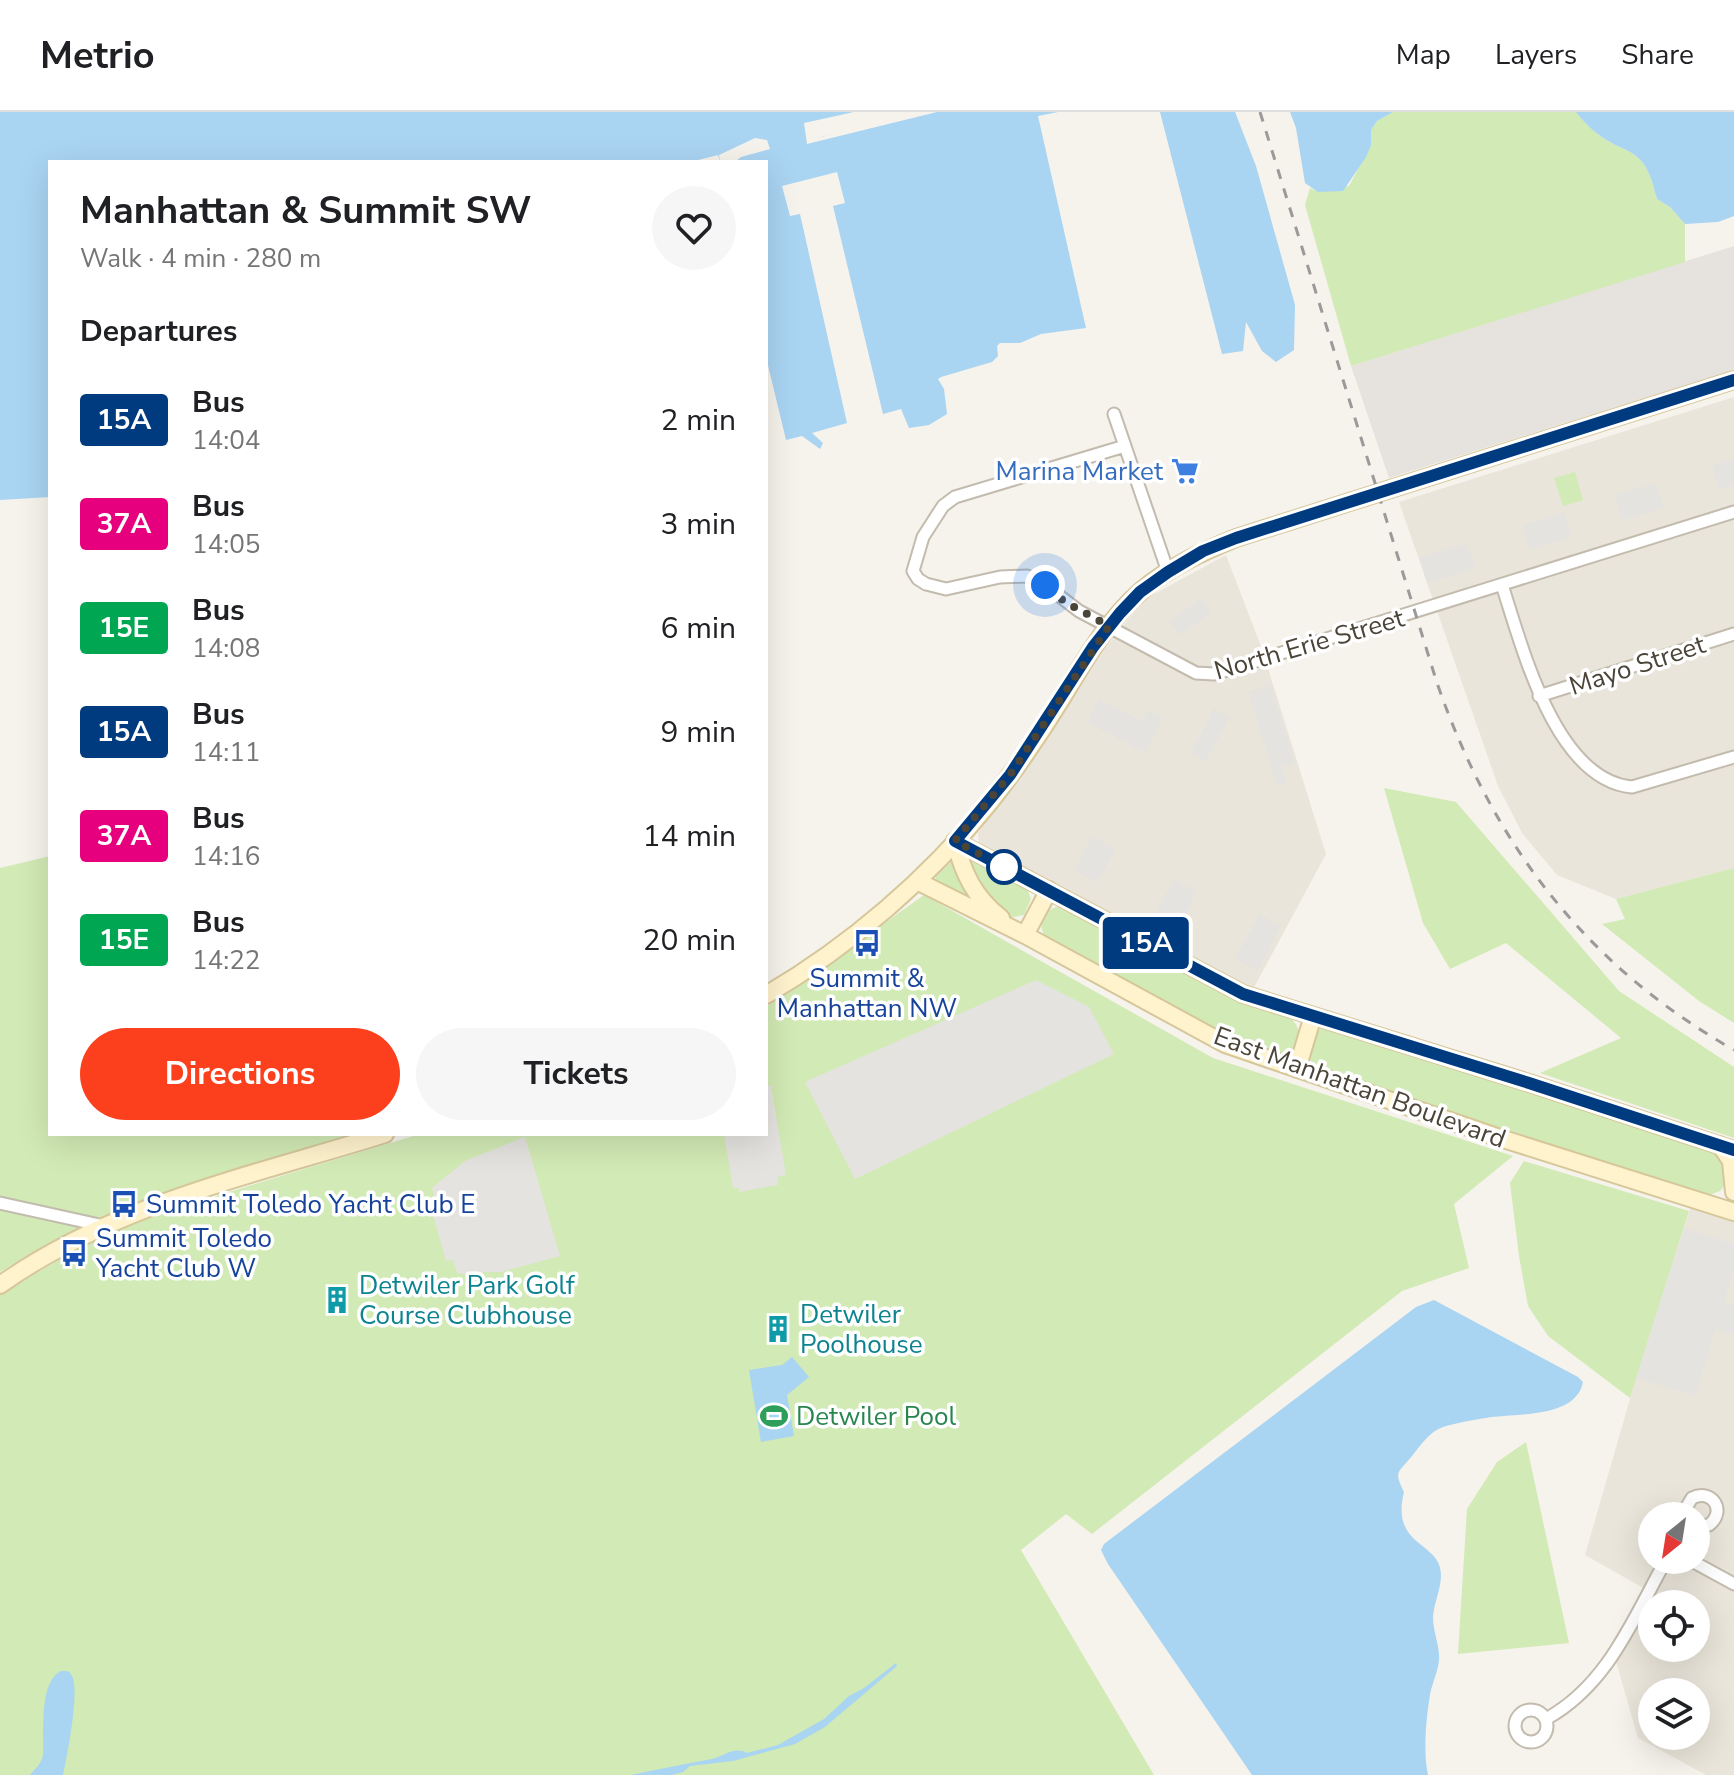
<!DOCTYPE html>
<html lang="en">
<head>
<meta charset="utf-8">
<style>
  body { margin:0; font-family:"Nunito Sans",sans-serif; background:#f6f6f6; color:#202124; height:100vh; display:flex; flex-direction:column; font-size:30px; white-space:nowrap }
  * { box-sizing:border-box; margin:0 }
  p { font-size:26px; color:#757577 }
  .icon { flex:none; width:44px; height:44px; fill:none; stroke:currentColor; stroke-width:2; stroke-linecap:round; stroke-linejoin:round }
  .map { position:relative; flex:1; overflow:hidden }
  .drawer { position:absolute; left:48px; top:48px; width:720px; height:976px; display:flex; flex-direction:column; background:#fff; border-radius:0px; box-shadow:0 8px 32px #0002 }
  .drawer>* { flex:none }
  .badge { padding:0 16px; border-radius:6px; font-size:28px; line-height:52px }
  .needle { width:52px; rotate:210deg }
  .controls { position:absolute; left:1638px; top:1390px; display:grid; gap:16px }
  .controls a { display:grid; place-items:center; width:72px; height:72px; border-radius:50%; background:#fff; box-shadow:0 8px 32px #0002; font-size:40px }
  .you { position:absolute; width:40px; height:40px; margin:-20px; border:6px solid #fff; border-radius:50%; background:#1a73e8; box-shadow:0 0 0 12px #1a73e833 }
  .map>.badge { position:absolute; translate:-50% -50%; box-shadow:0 0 0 4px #fff }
  h2 { padding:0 32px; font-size:30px; line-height:72px }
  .round { display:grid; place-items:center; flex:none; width:84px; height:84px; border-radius:42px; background:#f6f6f6 }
  .headline { display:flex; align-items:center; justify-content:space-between; height:136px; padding:0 32px }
  h1 { font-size:38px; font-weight:700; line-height:60px }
  .button { display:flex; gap:16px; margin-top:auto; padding:16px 32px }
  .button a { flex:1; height:92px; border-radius:48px; background:#fc3f1d; color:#fff; font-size:32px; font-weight:700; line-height:92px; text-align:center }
  .button a+a { background:#f6f6f6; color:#202124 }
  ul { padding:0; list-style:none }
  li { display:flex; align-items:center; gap:24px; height:104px; padding:0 32px }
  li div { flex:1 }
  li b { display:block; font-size:30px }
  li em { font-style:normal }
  li .badge { min-width:88px; font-weight:700; text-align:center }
  header { display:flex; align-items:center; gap:48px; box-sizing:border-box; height:112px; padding:0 40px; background:#fff; border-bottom:2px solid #e0e0e0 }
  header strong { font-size:38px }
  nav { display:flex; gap:44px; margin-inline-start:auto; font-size:28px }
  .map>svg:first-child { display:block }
</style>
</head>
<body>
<header>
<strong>Metrio</strong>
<nav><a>Map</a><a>Layers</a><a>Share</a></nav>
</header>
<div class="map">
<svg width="1734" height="1663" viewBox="0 0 1734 1663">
  <rect width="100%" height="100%" fill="#f6f3ec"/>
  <!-- residential -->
  <path fill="#eae5da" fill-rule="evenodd" d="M1734 285V756L1616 787 1557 763 1522 721 1498 674 1399 390Z
    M1226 443 1262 537 1326 742 1252 879 979 735 978 721 1022 663 1106 535 1145 487Z
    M1695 1081 1734 1093V1663H1706L1638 1626 1611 1532 1645 1477 1585 1443 1636 1266ZM1652 1404H1696V1448H1652ZM1652 1492H1696V1536H1652ZM1652 1580H1696V1624H1652Z"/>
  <!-- industrial -->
  <path fill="#e6e2dd" d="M1734 134V258L1389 366 1351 254Z"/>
  <!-- green -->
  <path fill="#d2eab5" d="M1393 0H1576C1585 12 1597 23 1610 30 1622 37 1634 39 1643 51 1651 62 1653 74 1657 87L1670 95 1685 112V150L1351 254 1305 93 1310 76 1319 80 1349 74 1371 33V18L1377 9Z
    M1575 360 1583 388 1563 394 1554 366Z
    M1384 676 1456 690 1619 879 1734 955V1026L1540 961 1621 926 1506 831 1450 857 1423 811Z
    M965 741 1026 774 1031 787 1024 803 1009 806 982 783Z
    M50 744V1022H355C229 1058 112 1089 0 1160V756Z
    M954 747 984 798 935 770 936 764Z
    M1734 756V911L1699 889 1602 812 1625 807 1616 787Z
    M924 783 1213 946 1513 1044 1454 1092 1469 1156 1402 1179 1092 1422 1066 1402 1021 1438 1154 1663H0V1183L84 1133 156 1102 420 1022H766V895Z
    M1060 794 1288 904C1308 918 1301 949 1276 943 1222 929 1161 889 1112 862 1090 851 1068 839 1047 828 1036 813 1042 798 1060 794Z
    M1322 915 1717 1039 1723 1046 1726 1071 1720 1079 1707 1084 1482 1013 1315 956 1308 944 1313 925Z
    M1524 1049 1689 1099 1630 1286 1548 1224 1528 1194 1519 1144 1510 1071Z
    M1526 1330 1569 1531 1458 1542 1467 1397 1497 1350Z"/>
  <!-- parking -->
  <path fill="#e5e3e0" d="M1734 346V373L1719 378 1712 353Z
    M1656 371 1664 396 1622 408 1615 383Z
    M1564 400 1572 425 1530 438 1522 413Z
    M1467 431 1475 456 1427 471 1419 446Z
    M1201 486 1211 501 1180 523 1169 510Z
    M1271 573 1295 651 1282 655 1286 671 1277 674 1248 580Z
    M1099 587 1142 609 1148 598 1163 606 1145 641 1087 610Z
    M1214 596 1230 605 1206 649 1190 641Z
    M1092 724 1116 737 1097 771 1074 759Z
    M1174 767 1197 780 1179 815 1155 802Z
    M1259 802 1281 814 1258 859 1235 847Z
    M1036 868 1089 895 1114 942 855 1067 805 970Z
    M766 974H771L786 1063 778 1065V1073L739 1080V1076H733L724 1022H766Z
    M525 1025 560 1144 501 1160H486L473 1163 457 1161 453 1148 446 1149 432 1099 438 1096 432 1076 465 1049Z
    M1684 1116 1734 1132V1157L1724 1190 1734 1194V1223L1716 1217 1695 1284 1636 1266Z"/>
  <!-- water -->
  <path fill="#a9d4f2" d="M0 0H854L807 13 808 28 928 0H1058L1038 4 1086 216 1041 222 1020 231H1000L997 234 998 244 992 250 941 265 938 267 944 277 947 302 929 313 909 316 901 297 883 302 833 94 845 91 837 60 782 74 790 104 800 102 847 311 812 321 823 331 820 337 802 324 786 328 766 245V50H720L718 43 690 50H50V385L0 388Z
    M1160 0H1235L1256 54 1295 193 1294 238 1276 250 1262 239 1246 210 1243 239 1222 242Z
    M1290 0H1393L1377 9 1371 18V33L1366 45 1343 79 1318 80 1305 71 1296 16Z
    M1576 0H1734V104L1718 110 1685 112 1670 95 1657 87C1653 74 1651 62 1643 51 1634 39 1622 37 1610 30 1597 23 1585 12 1576 0Z
    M1434 1188 1578 1265 1583 1270C1576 1307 1514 1301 1486 1306 1472 1308 1456 1311 1443 1315 1429 1320 1421 1333 1412 1344 1397 1362 1394 1359 1404 1380 1390 1436 1441 1429 1441 1463 1441 1477 1434 1491 1433 1505 1433 1520 1440 1534 1439 1548 1438 1560 1432 1571 1430 1583 1426 1607 1423 1640 1428 1663H1252L1108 1452 1101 1438 1104 1432 1416 1195Z
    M792 1245 809 1265 787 1283 794 1324 761 1330 749 1258 782 1253Z
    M896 1551 897 1554 825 1615 795 1632 733 1649 690 1654 683 1660 672 1663H631C658 1657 685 1652 712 1647 725 1644 733 1634 747 1641L778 1633 824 1607 849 1584 864 1576Z
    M61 1559C67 1559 69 1558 72 1564 80 1577 67 1646 63 1663H30C35 1657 43 1650 43 1642 44 1621 39 1569 61 1559Z"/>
  <!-- pier -->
  <path fill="#f6f3ec" d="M854 0H858L856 4 811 16 812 24 814 26 821 25 917 0H937L807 32 804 11Z
    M755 26 767 28 770 37 741 45 735 50H720L719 43Z"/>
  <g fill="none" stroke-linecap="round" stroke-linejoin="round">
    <!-- street casing -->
    <g stroke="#c2bbae" stroke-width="15">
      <path id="street" d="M1114 302 1168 460
        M1125 334 955 385 943 394 923 425 913 459 918 467 926 472 946 477 1000 465 1027 464 1045 473 1079 499 1196 561 1214 562 1734 400
        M1502 473C1522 534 1555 668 1632 675L1734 645
        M1539 584 1734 522
        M0 1091 104 1114
        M1687 1404 1686 1396 1692 1386C1712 1376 1727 1399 1709 1413L1696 1414
        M1690 1448 1734 1472
        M1515 1614a16 16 0 1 1 32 0a16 16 0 1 1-32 0Z
        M1546 1607C1608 1573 1633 1507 1666 1448"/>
    </g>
    <!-- secondary casing -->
    <g stroke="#d6c79b" stroke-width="20">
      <path id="secondary" d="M955 729 1243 882 1529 971 1734 1038
        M955 729C963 761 974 785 1001 806
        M917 769 1025 823 1225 932 1500 1026 1734 1100
        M1025 823 1049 778
        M766 883C850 834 929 766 990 690 1016 657 1040 622 1062 586 1085 548 1107 509 1141 479 1169 455 1202 440 1236 426L1734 268
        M1297 957 1313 904
        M1720 1033 1731 1049 1734 1080
        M0 1173C114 1092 254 1063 385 1022"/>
    </g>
    <!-- street -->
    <use href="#street" stroke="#fff" stroke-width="11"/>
    <!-- secondary -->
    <use href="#secondary" stroke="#fff3cd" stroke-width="16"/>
    <!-- rail -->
    <path stroke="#9a9a9a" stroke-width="3" stroke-dasharray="10 10" stroke-linecap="butt" d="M1260 0 1437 571C1493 732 1585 853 1734 938"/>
  </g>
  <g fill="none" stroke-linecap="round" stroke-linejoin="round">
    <!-- line casing -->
    <g stroke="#fff" stroke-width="18">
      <path id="line" d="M1734 268 1236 426 1203 439 1168 460 1140 480 1120 501 1093 535 1010 663 955 729 1243 882 1529 971 1734 1038"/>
    </g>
    <!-- line -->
    <use href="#line" stroke="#003b80" stroke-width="12"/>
    <!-- walk -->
    <path stroke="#4b4439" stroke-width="8" stroke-dasharray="0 14.4" d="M1004 755 955 729 1010 663 1109 514 1065 490 1045 473"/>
  </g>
  <!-- icons -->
  <defs>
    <g id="supermarket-bare" transform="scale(2.16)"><path d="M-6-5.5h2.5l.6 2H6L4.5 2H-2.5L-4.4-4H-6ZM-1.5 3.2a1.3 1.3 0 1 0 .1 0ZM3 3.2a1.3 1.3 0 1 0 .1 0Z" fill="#3f7fe0" stroke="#fff" stroke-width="2.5" paint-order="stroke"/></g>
    <g id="bus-bare" transform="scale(2.16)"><path d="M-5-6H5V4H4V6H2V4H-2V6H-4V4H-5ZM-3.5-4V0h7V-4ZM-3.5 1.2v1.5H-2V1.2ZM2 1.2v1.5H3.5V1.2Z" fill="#1a4fb4" stroke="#fff" stroke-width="2.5" paint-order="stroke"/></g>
    <g id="building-bare" transform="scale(2.16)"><path d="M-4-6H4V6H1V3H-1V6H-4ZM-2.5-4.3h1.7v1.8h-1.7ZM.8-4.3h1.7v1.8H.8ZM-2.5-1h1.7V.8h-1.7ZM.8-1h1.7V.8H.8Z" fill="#0f9aa8" stroke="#fff" stroke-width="2.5" paint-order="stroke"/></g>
    <g id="stadium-bare" transform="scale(2.16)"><path d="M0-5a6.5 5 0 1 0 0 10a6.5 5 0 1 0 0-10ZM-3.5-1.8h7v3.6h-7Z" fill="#2e9e5b" stroke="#fff" stroke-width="2.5" paint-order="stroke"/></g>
  </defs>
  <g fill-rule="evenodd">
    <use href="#supermarket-bare" x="1185" y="359"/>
    <use href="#bus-bare" x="867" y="831"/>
    <use href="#bus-bare" x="124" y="1092"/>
    <use href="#bus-bare" x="74" y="1141"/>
    <use href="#building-bare" x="337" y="1188"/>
    <use href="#building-bare" x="778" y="1217"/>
    <use href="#stadium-bare" x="774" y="1304"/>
  </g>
  <!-- markers -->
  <circle fill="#fff" stroke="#003b80" stroke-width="4" cx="1004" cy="755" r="16"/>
  <g text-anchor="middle" stroke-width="7" stroke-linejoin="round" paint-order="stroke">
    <!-- shop labels -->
    <g font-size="26" fill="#366cbe" stroke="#fff" text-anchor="end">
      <text x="1163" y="368">Marina Market</text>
    </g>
    <!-- street labels -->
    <g font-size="26" fill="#4b4439" stroke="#fff">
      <text transform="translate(1309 532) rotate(-16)" y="9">North Erie Street</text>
      <text transform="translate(1637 553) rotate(-18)" y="9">Mayo Street</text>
      <text transform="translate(1360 975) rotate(20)" y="9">East Manhattan Boulevard</text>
    </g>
    <!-- transit labels -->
    <g font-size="26" fill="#164399" stroke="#fff" text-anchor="start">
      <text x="867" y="875" text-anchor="middle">Summit &amp;<tspan x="867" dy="30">Manhattan NW</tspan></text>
      <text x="146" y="1101">Summit Toledo Yacht Club E</text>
      <text x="96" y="1135">Summit Toledo<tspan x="96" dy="30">Yacht Club W</tspan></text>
    </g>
    <!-- culture labels -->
    <g font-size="26" fill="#0d838f" stroke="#fff" text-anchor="start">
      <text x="359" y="1182">Detwiler Park Golf<tspan x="359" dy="30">Course Clubhouse</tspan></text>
      <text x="800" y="1211">Detwiler<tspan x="800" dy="30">Poolhouse</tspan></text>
    </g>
    <!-- leisure labels -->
    <g font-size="26" fill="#27864d" stroke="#fff" text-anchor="start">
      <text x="796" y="1313">Detwiler Pool</text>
    </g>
  </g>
</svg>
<div class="controls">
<a><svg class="needle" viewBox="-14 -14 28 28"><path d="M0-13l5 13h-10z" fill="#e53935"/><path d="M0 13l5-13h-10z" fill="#757577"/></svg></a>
<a><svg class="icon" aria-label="locate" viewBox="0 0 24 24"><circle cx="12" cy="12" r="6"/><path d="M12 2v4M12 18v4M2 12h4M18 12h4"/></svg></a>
<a><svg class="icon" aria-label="layers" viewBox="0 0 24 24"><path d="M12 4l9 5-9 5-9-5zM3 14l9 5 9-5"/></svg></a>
</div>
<div class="you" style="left:1045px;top:473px"></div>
<b class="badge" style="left:1146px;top:831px;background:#003b80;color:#fff">15A</b>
<section class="drawer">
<div class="headline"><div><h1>Manhattan &amp; Summit SW</h1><p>Walk · 4 min · 280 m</p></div><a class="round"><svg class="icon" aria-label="heart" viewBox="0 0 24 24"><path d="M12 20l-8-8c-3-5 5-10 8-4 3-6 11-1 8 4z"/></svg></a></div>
<h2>Departures</h2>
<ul>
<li><span class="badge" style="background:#003b80;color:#fff">15A</span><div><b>Bus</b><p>14:04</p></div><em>2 min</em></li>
<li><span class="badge" style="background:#e6007e;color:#fff">37A</span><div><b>Bus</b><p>14:05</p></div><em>3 min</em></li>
<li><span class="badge" style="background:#00a651;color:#fff">15E</span><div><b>Bus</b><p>14:08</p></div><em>6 min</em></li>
<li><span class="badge" style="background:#003b80;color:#fff">15A</span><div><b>Bus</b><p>14:11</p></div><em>9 min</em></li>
<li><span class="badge" style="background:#e6007e;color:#fff">37A</span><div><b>Bus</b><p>14:16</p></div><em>14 min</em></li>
<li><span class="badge" style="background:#00a651;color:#fff">15E</span><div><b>Bus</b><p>14:22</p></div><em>20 min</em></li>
</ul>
<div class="button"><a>Directions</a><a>Tickets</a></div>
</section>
</div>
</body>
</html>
